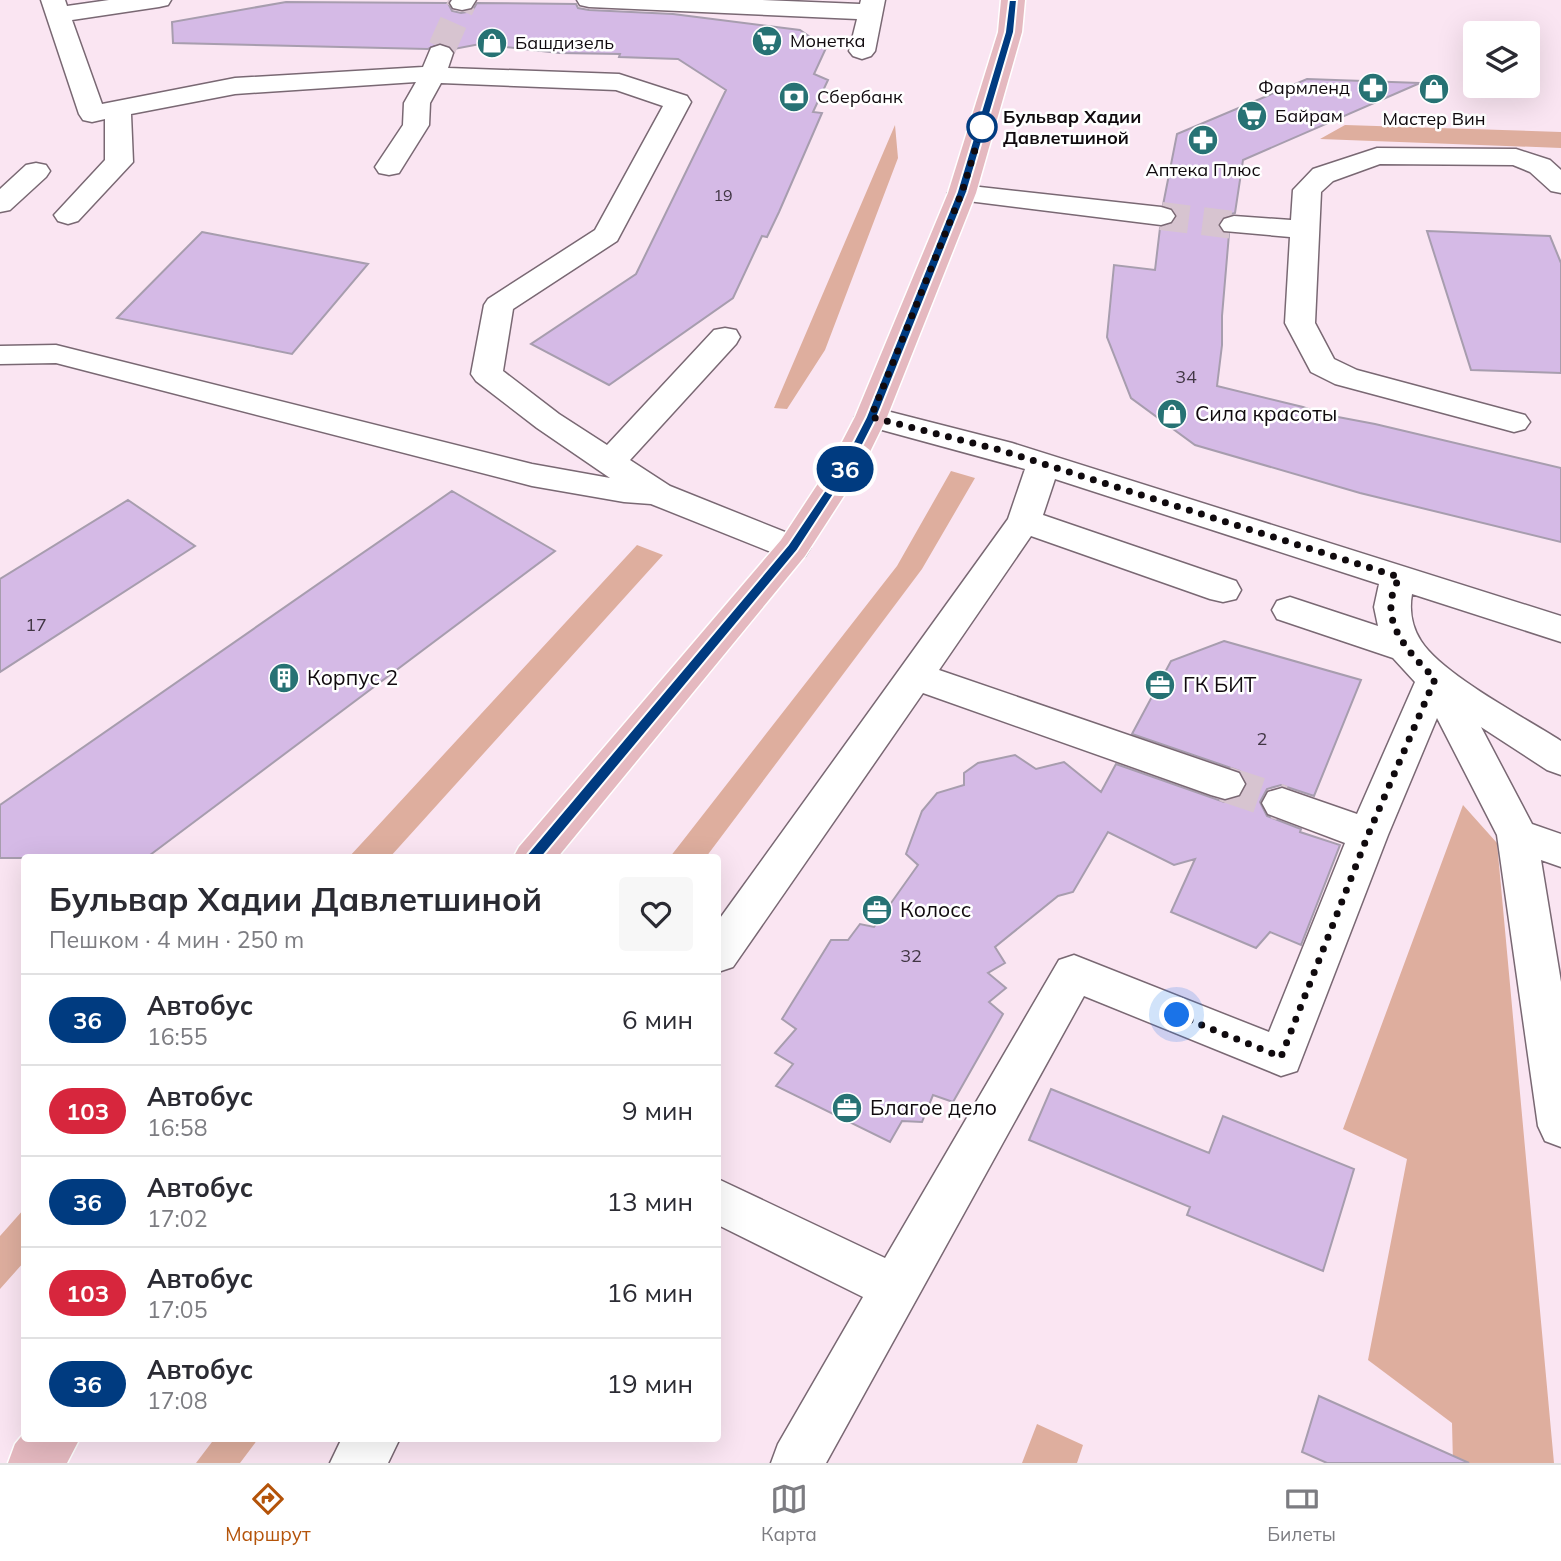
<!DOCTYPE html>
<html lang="ru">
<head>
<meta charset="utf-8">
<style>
  body { margin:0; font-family:Mulish,sans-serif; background:#f7f7f7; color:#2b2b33; height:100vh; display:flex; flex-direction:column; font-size:26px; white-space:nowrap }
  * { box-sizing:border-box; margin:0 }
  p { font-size:23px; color:#7c7c81 }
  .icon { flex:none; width:38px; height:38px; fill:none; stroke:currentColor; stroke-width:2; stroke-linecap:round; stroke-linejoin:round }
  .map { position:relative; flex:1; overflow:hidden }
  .drawer { position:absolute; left:21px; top:854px; width:700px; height:588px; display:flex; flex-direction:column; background:#fff; border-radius:7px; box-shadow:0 7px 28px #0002 }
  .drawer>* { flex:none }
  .badge { padding:0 14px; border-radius:23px; font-size:24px; line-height:46px }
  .buttons { position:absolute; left:1463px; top:21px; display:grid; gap:14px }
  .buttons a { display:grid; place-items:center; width:77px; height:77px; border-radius:7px; background:#fff; box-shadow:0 7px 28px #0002; font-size:35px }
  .you { position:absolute; width:35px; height:35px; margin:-18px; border:5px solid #fff; border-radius:50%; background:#1a73e8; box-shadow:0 0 0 10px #1a73e833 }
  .map>.badge { position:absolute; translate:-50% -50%; box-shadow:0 0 0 4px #fff }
  .round { display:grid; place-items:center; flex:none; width:74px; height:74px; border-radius:7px; background:#f7f7f7 }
  .head { display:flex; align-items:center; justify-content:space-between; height:119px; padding:0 28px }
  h1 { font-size:33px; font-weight:700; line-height:52px }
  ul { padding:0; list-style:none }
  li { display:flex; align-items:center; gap:21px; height:91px; padding:0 28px; border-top:2px solid #e1e1e2 }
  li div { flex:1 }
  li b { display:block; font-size:26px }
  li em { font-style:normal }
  li .badge { min-width:77px; font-weight:700; text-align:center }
  .menu { display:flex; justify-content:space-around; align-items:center; height:98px; border-top:2px solid #e1e1e2; background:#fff; font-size:19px; color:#7c7c81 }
  .menu a { display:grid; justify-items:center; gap:4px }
  .menu .active { color:#b45309 }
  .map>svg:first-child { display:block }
</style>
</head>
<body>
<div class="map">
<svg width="1561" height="1463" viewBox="0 0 1561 1463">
  <rect width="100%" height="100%" fill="#fae5f2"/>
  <!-- green -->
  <path fill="#deae9e" d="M895 125 898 158 825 350 787 409 774 408Z
    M1345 125 1561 132V148L1320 139Z
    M951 471 975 478 922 569 706 857H670L897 566Z
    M637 545 663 555 390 857H349Z
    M1463 805 1497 843 1554 1463H1453L1452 1423 1368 1360 1407 1159 1343 1129Z
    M24 1209V1262L0 1289V1236Z
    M1037 1424 1083 1445 1077 1463H1022Z
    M215 1438H258V1439L240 1463H196Z"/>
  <!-- building -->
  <path fill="#d5bae6" stroke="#a79dae" stroke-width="2" d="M286 2 448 3 452 11 461 13 472 11 477 3 576 4 578 8 589 10 673 14 800 30 826 48 814 74 828 80 813 112 822 113 779 212 767 237 762 236 733 298 609 385 531 344 636 274 726 90 678 59 619 57 620 54 559 53 480 44 454 49 441 43 428 49 173 43 172 22Z
    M1307 79 1420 83 1243 160 1235 213 1223 216 1218 224 1222 232 1229 234 1222 316V345L1217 386 1303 407 1322 414 1375 424 1561 468V542L1360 493 1195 445 1131 398 1107 337 1114 265 1155 270 1160 228 1172 225 1177 217 1173 209 1163 205 1177 134Z
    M1427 231 1550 236 1561 263V373L1471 370Z
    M202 232 368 264 292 354 117 318Z
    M452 491 555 551 146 858H0V805Z
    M128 500 195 546 0 672V579Z
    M1224 641 1361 680 1314 796 1281 785 1267 789 1260 802 1267 816 1301 829 1300 832 1340 845 1301 945 1270 932 1256 948 1171 912 1195 859 1174 865 1108 832 1073 892 1058 896 995 947 1005 963 988 973 1006 988 989 1002 1003 1014 953 1102 933 1095 922 1122 902 1121 890 1142 776 1086 793 1064 775 1053 796 1029 782 1019 831 940H848L860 924 874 927 918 865 906 854 922 811 937 793 964 785V773L978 763 1015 755 1036 769 1064 762 1101 792 1116 764 1224 802 1241 796 1247 783 1240 771 1132 734 1171 661Z
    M1051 1089 1209 1153 1223 1116 1354 1169 1323 1271 1187 1215 1190 1207 1029 1140Z
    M1319 1396 1469 1463H1327L1302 1452Z"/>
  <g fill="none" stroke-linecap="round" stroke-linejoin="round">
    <!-- minor-tunnel-far1 -->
    <path stroke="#d7c4d0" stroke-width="28" stroke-dasharray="28 14" stroke-linecap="butt" d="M442 48 462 3
      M1161 216 1234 225"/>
    <!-- minor-tunnel -->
    <path stroke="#d7c4d0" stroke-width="36" stroke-dasharray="36 18" stroke-linecap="butt" d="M1225 784 1282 803"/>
    <!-- minor casing -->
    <g stroke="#796873" stroke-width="3">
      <path id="minor" d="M41 0H65L67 6 109 0H171L168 5 159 7 72 20 102 104 235 78 423 67 431 48 440 45 449 48 453 53 448 68 619 74 687 96 691 102 617 241 513 309 503 371 559 414 607 445 714 330 725 328 736 330 740 337 736 344 630 460 670 486 805 540 810 548 805 556 793 560 781 556 651 504 624 502 532 486 56 363 0 364V346L56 345 532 464 610 478 537 428 476 381 471 374 484 305 488 299 595 230 663 106 616 90 441 83 430 103 429 125 399 173 389 175 379 173 375 167 403 125 404 103 416 82 235 94 131 114 133 162 78 221 68 224 58 221 54 215 105 160V119L92 122 83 120 79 114Z
        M452 0H476L471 8 462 10 453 8 450 3Z
        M577 0H761L860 4 861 0H885L875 51 871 56 862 59 853 56 849 51 857 19 589 7 580 5Z
        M1377 148 1516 149 1550 160 1561 170V193L1551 191 1530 172 1513 165 1380 164 1333 181 1321 192 1315 323 1334 359 1357 370 1525 415 1530 422 1525 429 1514 432 1503 429 1335 384 1311 372 1285 323 1290 237 1224 231 1220 225 1224 219 1234 216 1291 220 1293 190 1313 169Z
        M36 163 46 165 50 171 46 177 10 210 0 212V189L26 165Z
        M962 185 1161 207 1171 210 1175 216 1171 222 1161 225 952 199 948 193 952 187Z
        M871 407 1012 443 1561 616V642L1412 594C1409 610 1412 627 1421 641 1443 675 1524 717 1561 741V775L1547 770 1481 727 1532 824 1561 834V867L1541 860 1561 982V1147L1545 1141 1538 1126 1497 835 1437 718 1388 835 1297 1071 1281 1076 1084 996 826 1463H771L778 1444 863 1297 718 1225V1179L885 1258 1059 960 1074 955 1269 1032 1345 843 1268 814 1262 803 1268 792 1282 788 1357 814 1415 682 1393 658 1277 619 1272 610 1277 601 1290 597 1378 626 1374 607 1379 584 1055 479 1043 515 1236 581 1241 590 1236 599 1223 602 1210 599 1031 536 939 670 1239 773 1245 784 1239 795 1225 799 1211 795 923 693 733 967 718 972V921L1008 519 1025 469 860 424 855 417 860 410Z
        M342 1438H400L388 1463H330Z"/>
    </g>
    <!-- major casing -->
    <g stroke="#fff" stroke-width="3">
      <path id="major" d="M1001 0H1025L1022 32 976 193 887 417 862 468 805 556 557 858H513L519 847 781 540 829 467 855 417 948 193 998 32Z
        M24 1433V1438H80L67 1463H8L15 1444Z"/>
    </g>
    <!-- minor -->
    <use href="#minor" fill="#fff" fill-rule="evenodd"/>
    <!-- major -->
    <use href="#major" fill="#e5b9c0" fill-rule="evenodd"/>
  </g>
  <!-- line -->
  <path fill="#003b80" stroke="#fff" stroke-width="2" d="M1009 0H1017L1014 32 967 192 877 417 851 468 797 551 538 862H528L525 858 528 853 788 545 840 468 866 417 957 192 1005 32Z"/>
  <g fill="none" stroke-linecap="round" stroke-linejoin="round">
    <!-- walk -->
    <path stroke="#100a0e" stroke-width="7" stroke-dasharray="0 12.6" d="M982 127 962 192 871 417 1000 450 1399 577C1396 585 1391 595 1391 604 1389 634 1416 659 1435 679L1368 835 1281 1057 1177 1015"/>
  </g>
  <!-- icons -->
  <defs>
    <g id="supermarket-disc" transform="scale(1.575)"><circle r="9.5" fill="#277274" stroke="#fff"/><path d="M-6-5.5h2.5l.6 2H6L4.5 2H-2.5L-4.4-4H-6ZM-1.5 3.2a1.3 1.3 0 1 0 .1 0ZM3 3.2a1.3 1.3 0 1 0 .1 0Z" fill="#fff"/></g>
    <g id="shop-disc" transform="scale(1.575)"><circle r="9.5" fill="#277274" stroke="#fff"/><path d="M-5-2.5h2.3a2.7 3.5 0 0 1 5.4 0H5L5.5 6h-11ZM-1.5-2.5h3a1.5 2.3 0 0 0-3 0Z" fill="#fff"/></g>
    <g id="pharmacy-disc" transform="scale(1.575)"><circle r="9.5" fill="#277274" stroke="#fff"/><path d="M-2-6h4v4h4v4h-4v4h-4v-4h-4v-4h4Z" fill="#fff"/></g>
    <g id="bank-disc" transform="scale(1.575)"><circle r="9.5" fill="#277274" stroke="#fff"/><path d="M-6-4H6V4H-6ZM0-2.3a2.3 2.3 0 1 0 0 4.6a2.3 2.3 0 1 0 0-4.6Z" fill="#fff"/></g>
    <g id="building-disc" transform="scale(1.575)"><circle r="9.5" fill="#277274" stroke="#fff"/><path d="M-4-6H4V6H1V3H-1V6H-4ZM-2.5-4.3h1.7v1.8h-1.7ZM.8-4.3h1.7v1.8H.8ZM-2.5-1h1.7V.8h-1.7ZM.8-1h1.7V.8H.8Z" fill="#fff"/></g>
    <g id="office-disc" transform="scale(1.575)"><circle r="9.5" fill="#277274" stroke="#fff"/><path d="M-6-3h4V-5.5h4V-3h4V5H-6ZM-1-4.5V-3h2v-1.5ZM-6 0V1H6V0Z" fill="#fff"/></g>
  </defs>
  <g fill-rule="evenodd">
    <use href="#supermarket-disc" x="767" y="41"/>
    <use href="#shop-disc" x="492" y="43"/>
    <use href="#pharmacy-disc" x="1373" y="88"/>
    <use href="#shop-disc" x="1434" y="89"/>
    <use href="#bank-disc" x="794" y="97"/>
    <use href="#supermarket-disc" x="1252" y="116"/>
    <use href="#pharmacy-disc" x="1203" y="140"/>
    <use href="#shop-disc" x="1172" y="414"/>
    <use href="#building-disc" x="284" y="678"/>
    <use href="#office-disc" x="1160" y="685"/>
    <use href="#office-disc" x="877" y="910"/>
    <use href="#office-disc" x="847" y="1108"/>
  </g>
  <!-- markers -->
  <circle fill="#fff" stroke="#003b80" stroke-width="3.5" cx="982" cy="127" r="14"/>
  <g text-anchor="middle" stroke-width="5" stroke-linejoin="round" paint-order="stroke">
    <!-- far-number labels -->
    <g font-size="16" fill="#413644">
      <text x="723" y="201">19</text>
    </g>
    <!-- far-poi labels -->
    <g font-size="18" fill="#100a0e" stroke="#fff" text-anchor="start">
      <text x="790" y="47">Монетка</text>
      <text x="515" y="49">Башдизель</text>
      <text x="1350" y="94" text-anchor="end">Фармленд</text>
      <text x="817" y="103">Сбербанк</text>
      <text x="1275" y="122">Байрам</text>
      <text x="1434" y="125" text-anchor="middle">Мастер Вин</text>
      <text x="1203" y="176" text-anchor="middle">Аптека Плюс</text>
    </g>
    <!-- far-stop labels -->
    <g font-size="18" font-weight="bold" fill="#100a0e" stroke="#fff" text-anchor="start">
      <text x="1003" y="123">Бульвар Хадии<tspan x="1003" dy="21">Давлетшиной</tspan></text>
    </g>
    <!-- number labels -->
    <g font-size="18" fill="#413644">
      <text x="1186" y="383">34</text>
      <text x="36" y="631">17</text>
      <text x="1262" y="745">2</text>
      <text x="911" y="962">32</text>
    </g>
    <!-- poi labels -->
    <g font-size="21" fill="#100a0e" stroke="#fff" text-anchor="start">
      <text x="1195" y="421">Сила красоты</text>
      <text x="307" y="685">Корпус 2</text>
      <text x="1183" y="692">ГК БИТ</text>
      <text x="900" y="917">Колосс</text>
      <text x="870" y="1115">Благое дело</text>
    </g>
  </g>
</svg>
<div class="buttons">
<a><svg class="icon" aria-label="layers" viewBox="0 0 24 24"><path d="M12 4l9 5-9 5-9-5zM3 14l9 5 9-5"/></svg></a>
</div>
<div class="you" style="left:1177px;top:1015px"></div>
<b class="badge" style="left:845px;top:469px;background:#003b80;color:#fff">36</b>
<section class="drawer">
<div class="head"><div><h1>Бульвар Хадии Давлетшиной</h1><p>Пешком · 4 мин · 250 m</p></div><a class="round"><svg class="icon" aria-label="heart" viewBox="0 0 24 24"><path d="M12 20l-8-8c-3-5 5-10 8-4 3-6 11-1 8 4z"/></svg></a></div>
<ul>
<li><span class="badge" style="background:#003b80;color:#fff">36</span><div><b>Автобус</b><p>16:55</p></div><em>6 мин</em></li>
<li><span class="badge" style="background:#d7263d;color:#fff">103</span><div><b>Автобус</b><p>16:58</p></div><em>9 мин</em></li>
<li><span class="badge" style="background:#003b80;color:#fff">36</span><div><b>Автобус</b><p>17:02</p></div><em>13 мин</em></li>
<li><span class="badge" style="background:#d7263d;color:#fff">103</span><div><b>Автобус</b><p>17:05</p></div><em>16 мин</em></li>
<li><span class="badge" style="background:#003b80;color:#fff">36</span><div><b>Автобус</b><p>17:08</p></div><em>19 мин</em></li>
</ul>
</section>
</div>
<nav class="menu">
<a class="active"><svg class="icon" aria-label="directions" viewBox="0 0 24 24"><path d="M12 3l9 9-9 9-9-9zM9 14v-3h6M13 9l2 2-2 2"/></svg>Маршрут</a>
<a><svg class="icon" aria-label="map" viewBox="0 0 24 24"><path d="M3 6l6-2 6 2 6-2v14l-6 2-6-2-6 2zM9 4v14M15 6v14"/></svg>Карта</a>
<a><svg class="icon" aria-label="tickets" viewBox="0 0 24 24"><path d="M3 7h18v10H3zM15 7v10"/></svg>Билеты</a>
</nav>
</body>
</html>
